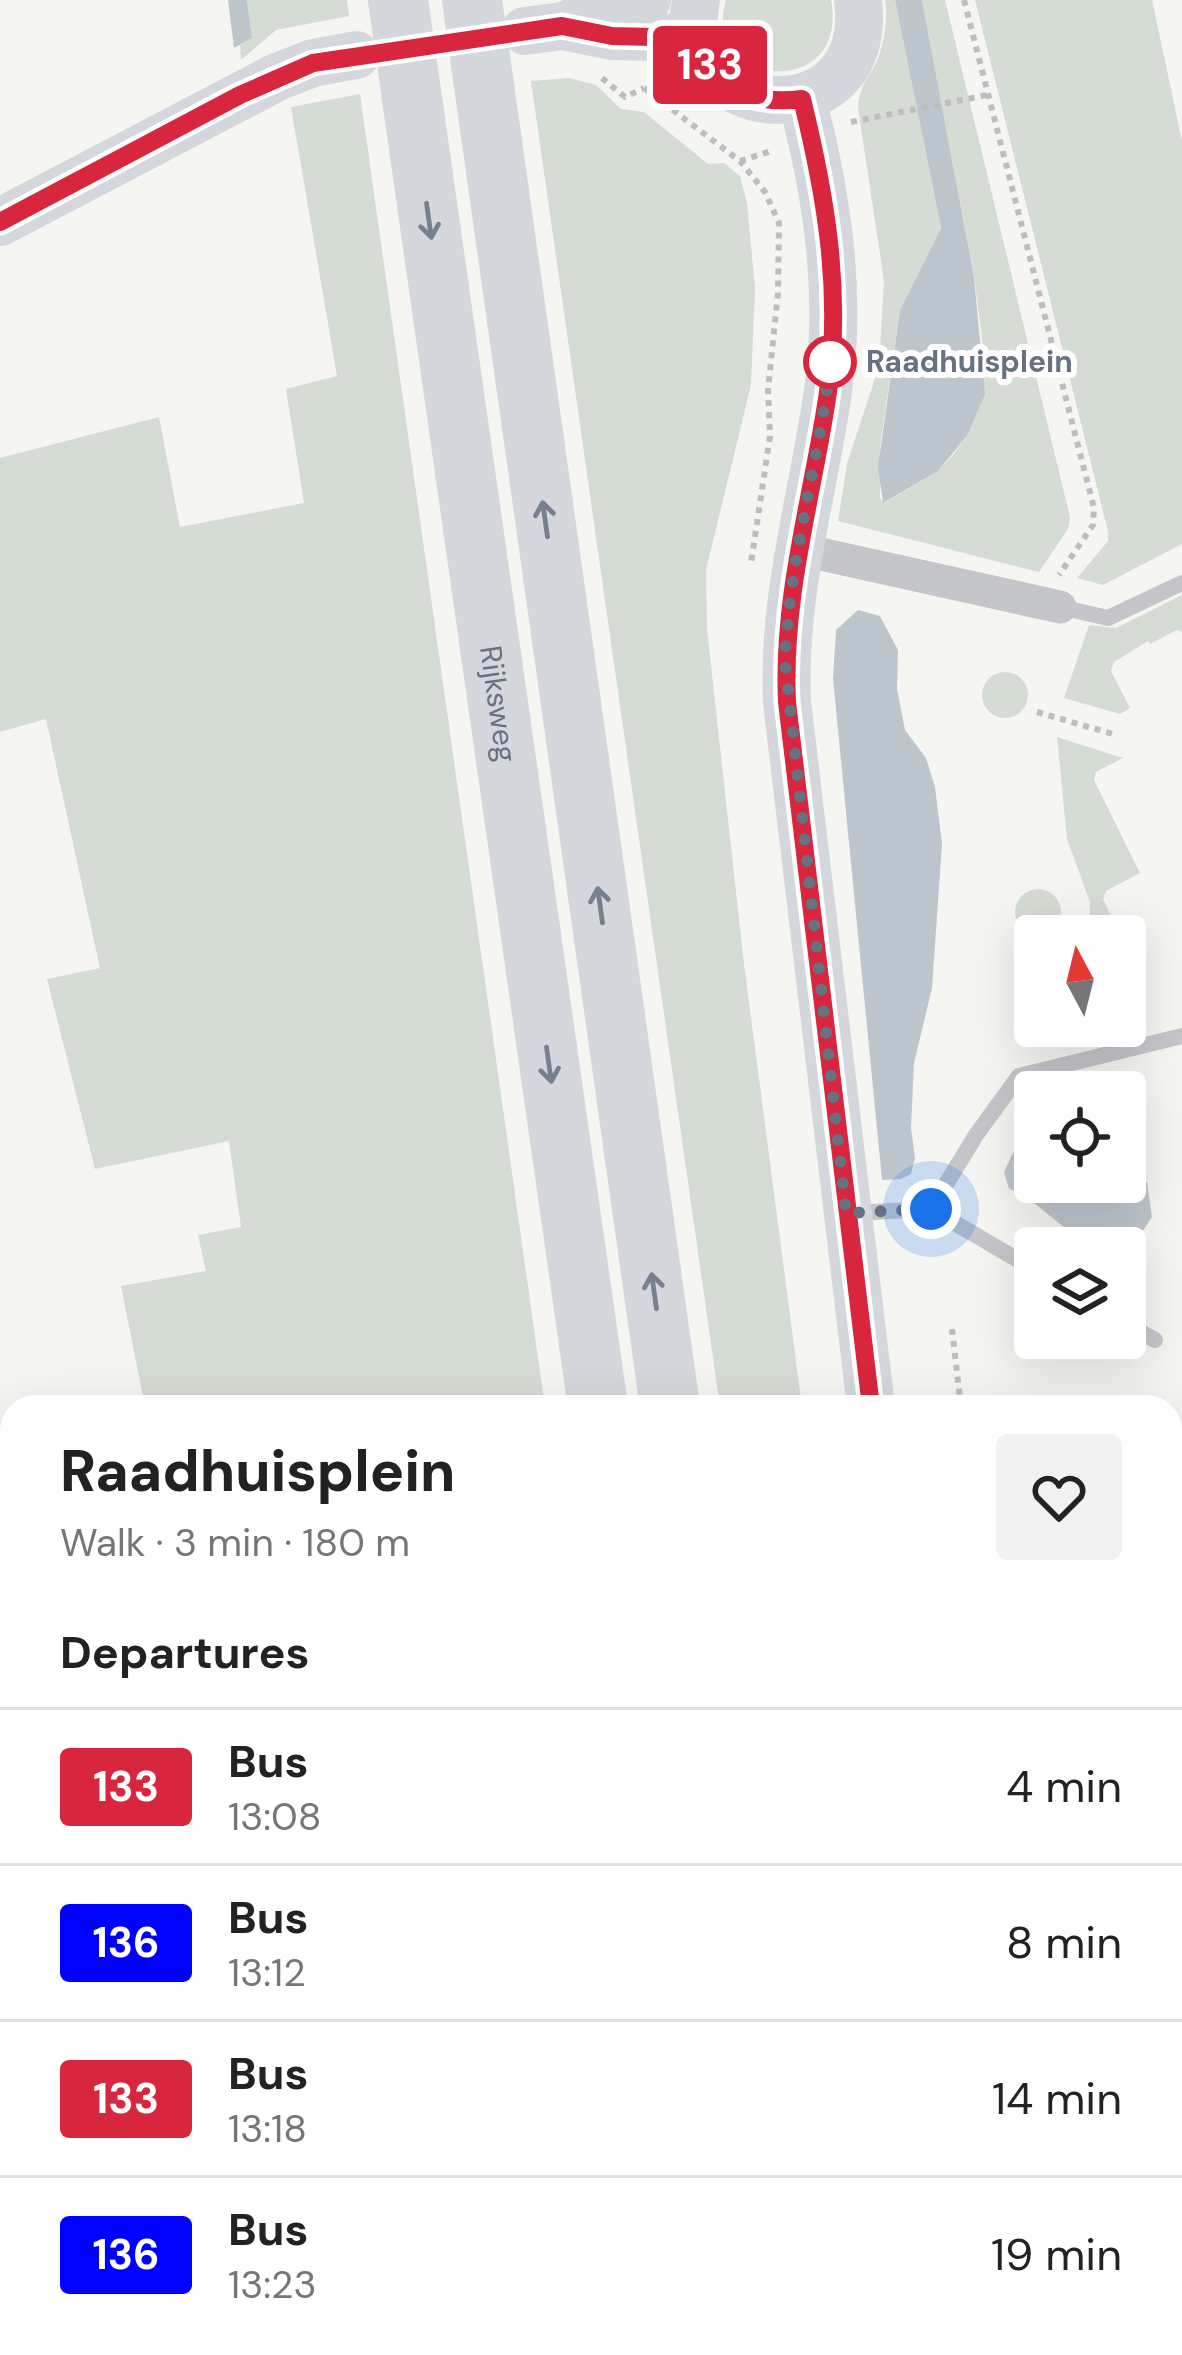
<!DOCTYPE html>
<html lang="en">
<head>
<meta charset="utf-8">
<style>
  body { margin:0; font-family:"DM Sans",sans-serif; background:#f2f2f2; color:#222; height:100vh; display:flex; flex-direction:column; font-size:45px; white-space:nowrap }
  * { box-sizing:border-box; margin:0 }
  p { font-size:39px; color:#767676 }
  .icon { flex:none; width:66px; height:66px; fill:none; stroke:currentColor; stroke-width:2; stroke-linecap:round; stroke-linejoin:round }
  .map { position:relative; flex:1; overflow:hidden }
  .details { position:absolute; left:0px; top:1395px; width:1182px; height:960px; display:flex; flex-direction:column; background:#fff; border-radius:36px 36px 0 0; box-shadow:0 12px 48px #0002 }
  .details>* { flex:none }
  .badge { padding:0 24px; border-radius:9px; font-size:42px; line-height:78px }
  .needle { width:78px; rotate:353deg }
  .buttons { position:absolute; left:1014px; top:915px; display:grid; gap:24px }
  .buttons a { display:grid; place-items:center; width:132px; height:132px; border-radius:12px; background:#fff; box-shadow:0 12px 48px #0002; font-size:60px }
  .you { position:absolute; width:60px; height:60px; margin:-30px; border:9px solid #fff; border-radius:50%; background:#1a73e8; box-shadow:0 0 0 18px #1a73e833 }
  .map>.badge { position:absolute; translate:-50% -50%; box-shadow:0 0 0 6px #fff }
  h2 { padding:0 60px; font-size:45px; line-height:108px }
  .round { display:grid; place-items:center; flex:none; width:126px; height:126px; border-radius:12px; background:#f2f2f2 }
  .headline { display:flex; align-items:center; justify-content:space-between; height:204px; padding:0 60px }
  h1 { font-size:57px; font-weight:800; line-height:90px }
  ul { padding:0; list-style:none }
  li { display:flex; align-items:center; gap:36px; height:156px; padding:0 60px; border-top:3px solid #e0e0e0 }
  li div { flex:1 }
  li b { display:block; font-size:45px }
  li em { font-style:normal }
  li .badge { min-width:132px; font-weight:700; text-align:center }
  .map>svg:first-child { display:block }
</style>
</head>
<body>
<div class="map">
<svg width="1182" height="2355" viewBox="0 0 1182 2355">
  <rect width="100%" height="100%" fill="#f5f5f2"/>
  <!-- green -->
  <path fill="#d5dcd3" d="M247 0H347L349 16 276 30 241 60 240 45 252 38Z
    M726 0H831C850 102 700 88 726 0Z
    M885 0H895L941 228 900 310 880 447V498L884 503 938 471 953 455 967 436 986 369 974 276 922 0H945L1070 517 1068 529 1039 572 838 521 847 464 879 366 884 281 858 108C860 83 867 82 877 61 884 44 888 18 885 0Z
    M975 0H1152L1182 141V544L1103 585 1077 578 1108 541V531Z
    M569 78 596 85 621 109 644 112 708 164 724 163 740 176 747 203 755 288 751 385 706 570 707 629 744 964 802 1407H720L531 81Z
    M360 94 545 1407H145L121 1286 206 1271 198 1235 241 1227 229 1141 95 1169 47 979 100 968 46 719 0 732V458L159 417 180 527 304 503 286 389 337 376 291 107Z
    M1182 595V632L1177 630 1150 644 1148 641 1114 662 1111 671 1130 708 1120 714 1064 698 1089 625 1116 628Z
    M982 695a23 23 0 1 1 46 0a23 23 0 1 1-46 0Z
    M1057 737 1123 758 1096 772 1094 780 1140 873 1106 891 1103 899 1113 920 1090 933V902L1067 839Z
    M1015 912a23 23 0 1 1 46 0a23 23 0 1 1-46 0Z
    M0 2133 12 2182V2343H81L95 2355H0Z
    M1182 2272V2355H1031L1029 2343H1170V2279L1175 2282Z
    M677 2343 679 2355H290L272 2344Z
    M852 2343H924L925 2355H854Z"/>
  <!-- water -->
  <path fill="#bec6cd" d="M228 0H247L252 38 234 48Z
    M895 0H922L974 277 985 394 967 436 938 471 883 503 878 467 900 310 941 228Z
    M858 610 880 616 898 650 897 689 905 730 926 758 935 787 942 844 932 988 914 1063 911 1128 915 1158 911 1174 901 1179 882 1180 833 679 836 630Z
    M1035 1127V1182H1147L1152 1217C1147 1224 1141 1235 1134 1240 1091 1273 1045 1199 1009 1189L1004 1172 1024 1129Z
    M0 1947 12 1998V2182L0 2133Z
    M81 2343H152L165 2355H95Z"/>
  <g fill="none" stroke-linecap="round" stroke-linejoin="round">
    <!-- path -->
    <path stroke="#bdbec1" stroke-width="6" stroke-dasharray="6 6" stroke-linecap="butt" d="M964 0 1094 508 1093 525 1059 575
      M602 78 625 97 644 88
      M644 88 740 161 765 192 779 223 778 293 768 390 770 436 751 563
      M851 122 987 95
      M740 161 771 151
      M1037 712 1113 734
      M952 1329 961 1407
      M1170 1906 1182 1914
      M942 2343 943 2355"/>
    <!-- lane -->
    <path stroke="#c4c6ca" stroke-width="16" d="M1060 607 1108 618 1182 583
      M931 1209 976 1135 1019 1076 1182 1036
      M853 1213 931 1209 1035 1270
      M1125 1323 1155 1340"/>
    <!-- street -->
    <path stroke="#c4c6ca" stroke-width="33" d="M798 549 1060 607
      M0 1821 12 1868
      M193 2343 210 2355"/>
    <!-- secondary -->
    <path stroke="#d4d8dc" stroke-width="48" d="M696 0C671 124 876 142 858 0
      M563 26 612 36 695 38
      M525 31 563 26 608 7 647 0
      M802 99C827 196 842 291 828 391 813 496 782 595 787 702L871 1407
      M0 222 277 77 313 63 356 55
      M990 2343 992 2355"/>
    <!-- highway -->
    <g stroke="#d4d8dc" stroke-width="60">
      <path id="s1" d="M398 0 598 1407"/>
      <path d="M472 0 670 1407"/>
      <path d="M730 2343 732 2355"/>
      <path d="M804 2343 806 2355"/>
    </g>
  </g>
  <!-- one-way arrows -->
  <defs><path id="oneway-shaft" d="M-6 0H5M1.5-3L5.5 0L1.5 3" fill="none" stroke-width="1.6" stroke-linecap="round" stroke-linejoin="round" transform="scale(3)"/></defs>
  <g stroke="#76808f">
    <use href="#oneway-shaft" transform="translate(429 221) rotate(82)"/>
    <use href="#oneway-shaft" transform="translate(545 519) rotate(-98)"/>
    <use href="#oneway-shaft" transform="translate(600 905) rotate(-98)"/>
    <use href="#oneway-shaft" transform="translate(549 1065) rotate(82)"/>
    <use href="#oneway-shaft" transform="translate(654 1291) rotate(-98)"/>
  </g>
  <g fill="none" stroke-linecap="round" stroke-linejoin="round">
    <!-- line casing -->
    <g stroke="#fff" stroke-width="27">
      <path id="line" d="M0 222 240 95 313 63 562 26 612 36 694 38C717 87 749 106 802 99 826 197 842 291 828 392 813 496 782 595 787 702L871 1407"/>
    </g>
    <!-- line -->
    <use href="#line" stroke="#d7263d" stroke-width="18"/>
    <!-- walk -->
    <path stroke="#667181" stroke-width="12" stroke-dasharray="0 21.6" d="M830 362 832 344C823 451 789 554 785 662L846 1213 931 1209"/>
  </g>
  <!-- markers -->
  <circle fill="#fff" stroke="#d7263d" stroke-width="6" cx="830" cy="362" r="24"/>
  <g text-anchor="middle" stroke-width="12" stroke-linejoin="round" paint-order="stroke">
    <!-- stop labels -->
    <g font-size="30" font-weight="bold" fill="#667181" stroke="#fff" text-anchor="start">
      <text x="866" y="372">Raadhuisplein</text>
    </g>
    <!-- street labels -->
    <g font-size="30" fill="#667181" stroke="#fff">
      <text dy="10" stroke="none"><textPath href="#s1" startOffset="711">Rijksweg</textPath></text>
    </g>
  </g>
</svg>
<div class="buttons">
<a><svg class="needle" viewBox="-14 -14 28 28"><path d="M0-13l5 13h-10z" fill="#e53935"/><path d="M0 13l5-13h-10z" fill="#767676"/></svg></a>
<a><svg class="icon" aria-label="locate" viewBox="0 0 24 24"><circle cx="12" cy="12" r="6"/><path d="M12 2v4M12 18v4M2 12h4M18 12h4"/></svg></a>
<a><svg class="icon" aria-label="layers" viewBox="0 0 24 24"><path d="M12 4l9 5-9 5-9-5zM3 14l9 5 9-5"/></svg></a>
</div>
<div class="you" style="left:931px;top:1209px"></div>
<b class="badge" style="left:710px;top:65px;background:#d7263d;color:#fff">133</b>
<section class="details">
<div class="headline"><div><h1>Raadhuisplein</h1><p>Walk · 3 min · 180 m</p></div><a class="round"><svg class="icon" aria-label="heart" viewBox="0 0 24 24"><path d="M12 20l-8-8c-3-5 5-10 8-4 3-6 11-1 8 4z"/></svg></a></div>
<h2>Departures</h2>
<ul>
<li><span class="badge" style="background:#d7263d;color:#fff">133</span><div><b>Bus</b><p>13:08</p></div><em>4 min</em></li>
<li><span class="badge" style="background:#00f;color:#fff">136</span><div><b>Bus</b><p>13:12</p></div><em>8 min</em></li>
<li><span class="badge" style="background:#d7263d;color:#fff">133</span><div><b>Bus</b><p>13:18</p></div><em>14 min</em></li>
<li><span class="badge" style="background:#00f;color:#fff">136</span><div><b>Bus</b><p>13:23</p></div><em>19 min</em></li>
</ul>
</section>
</div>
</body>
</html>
